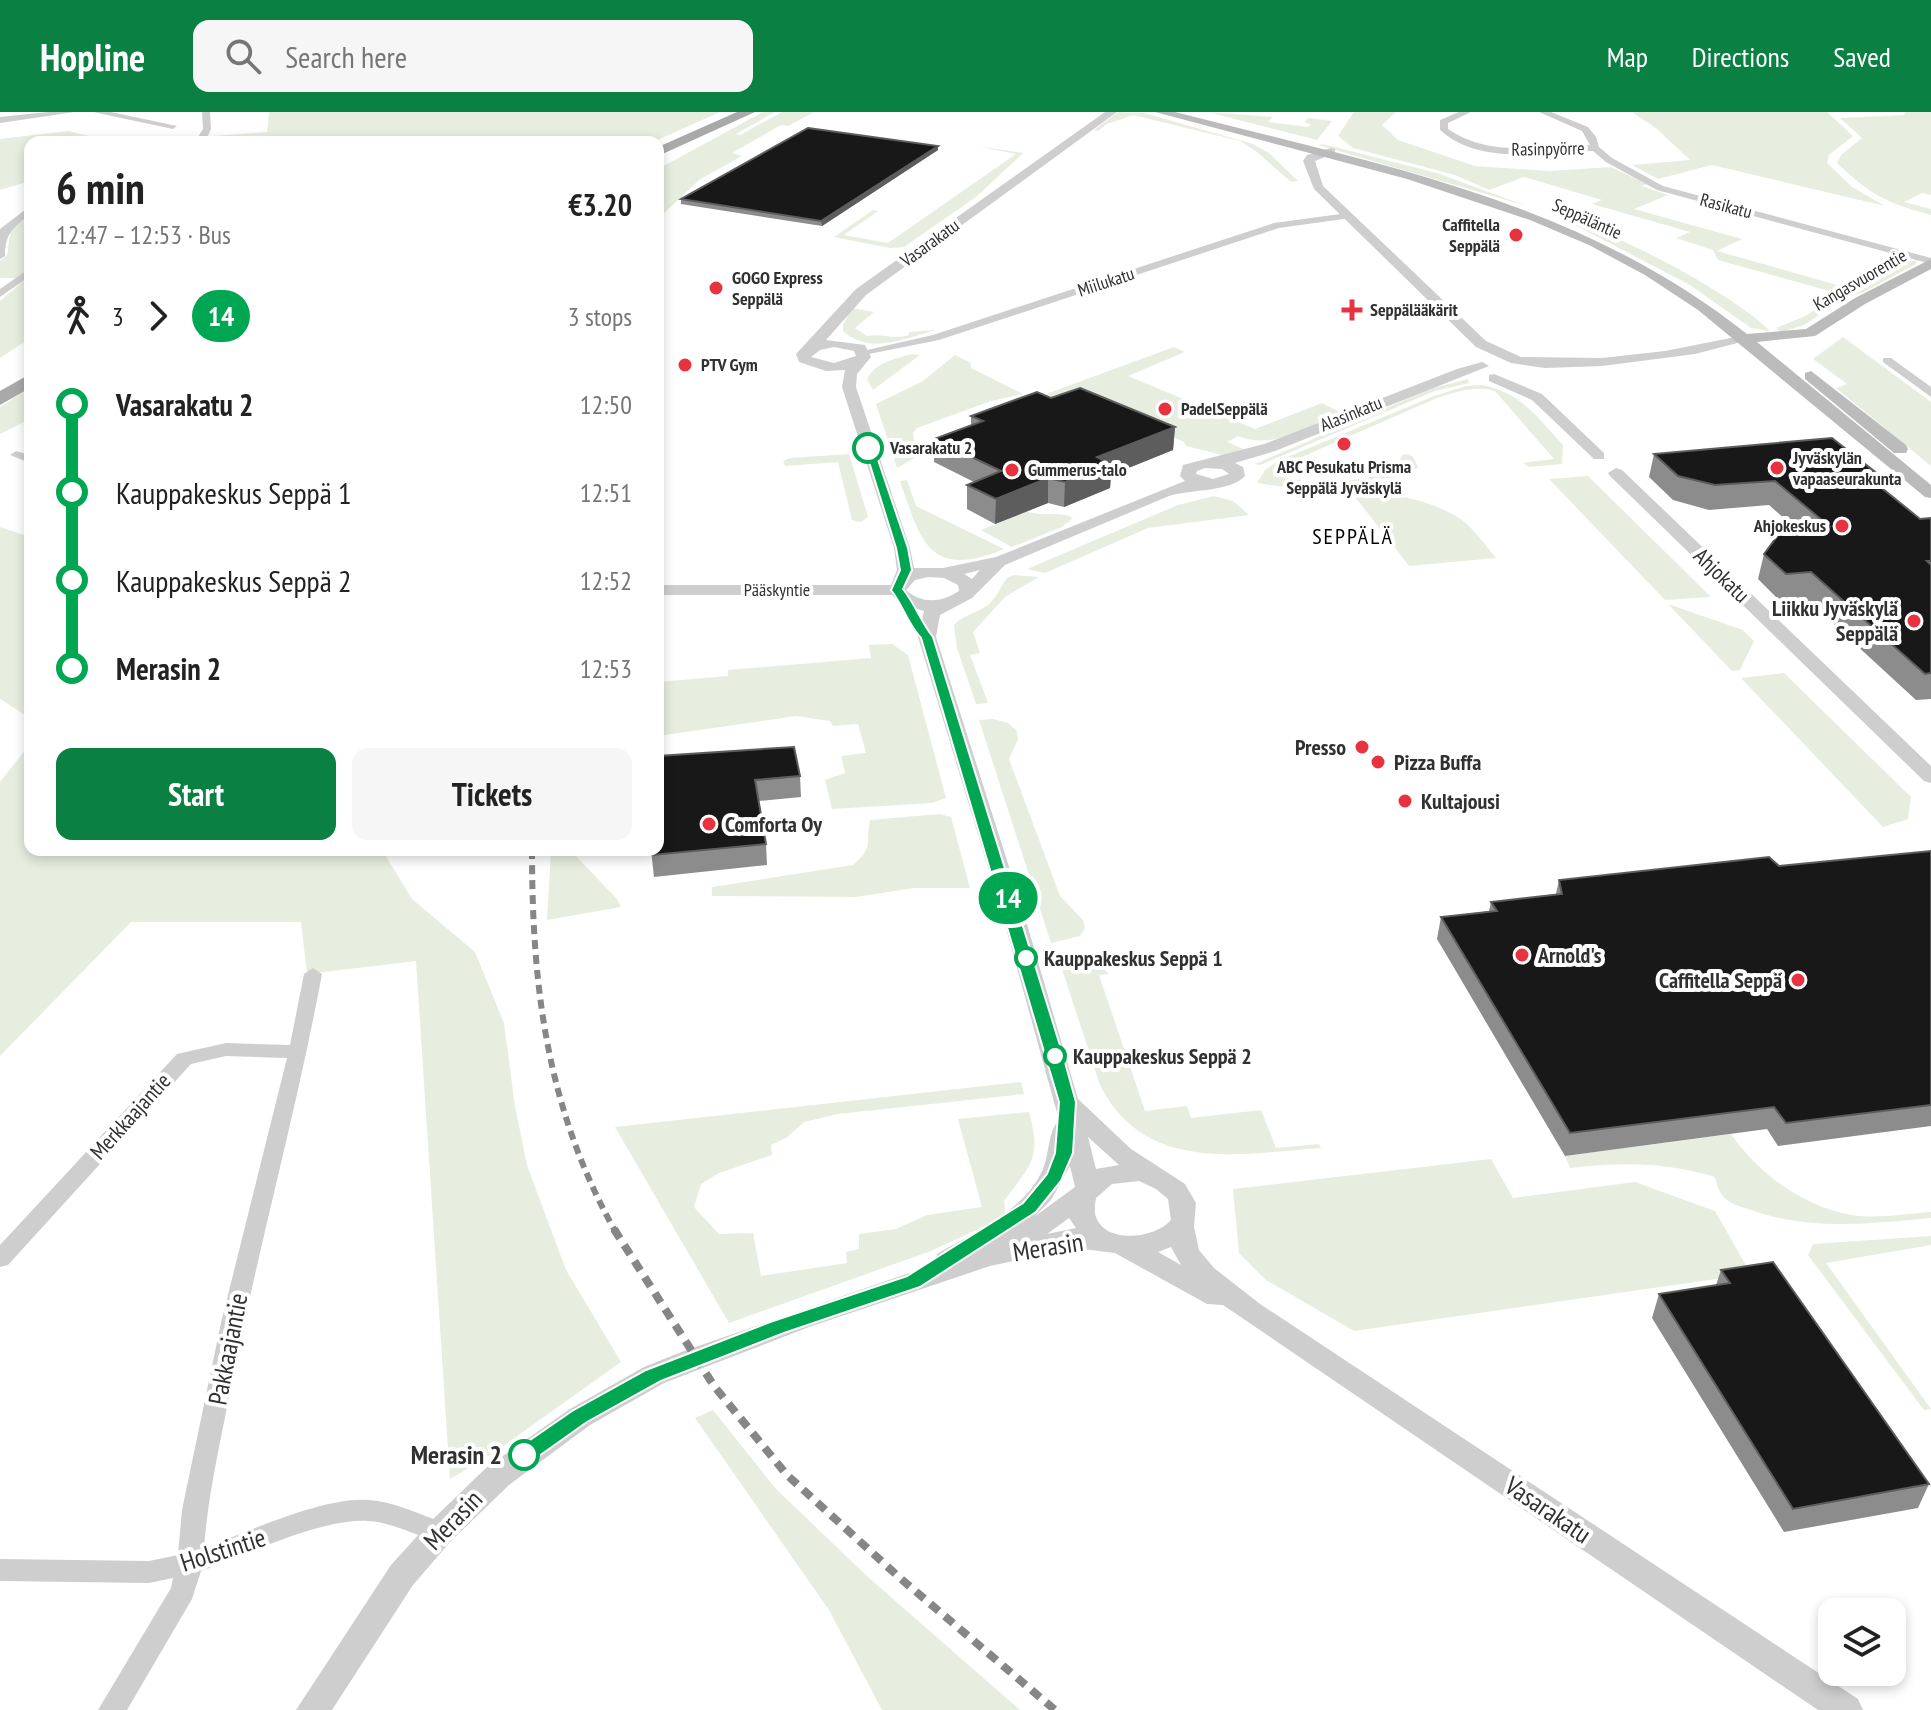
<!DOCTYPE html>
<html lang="en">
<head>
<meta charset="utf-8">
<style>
  body { margin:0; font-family:"PT Sans Narrow",sans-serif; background:#f6f6f6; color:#222; height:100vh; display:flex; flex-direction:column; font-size:30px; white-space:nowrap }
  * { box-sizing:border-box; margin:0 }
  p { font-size:26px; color:#767676 }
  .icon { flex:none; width:44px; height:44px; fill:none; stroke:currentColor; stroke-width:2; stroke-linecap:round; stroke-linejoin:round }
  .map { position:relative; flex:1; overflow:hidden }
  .side { position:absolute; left:24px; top:24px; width:640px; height:720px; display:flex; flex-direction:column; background:#fff; border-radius:16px; box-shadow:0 4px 12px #0003 }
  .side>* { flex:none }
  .badge { padding:0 16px; border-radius:26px; font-size:28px; line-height:52px }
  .controls { position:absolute; left:1818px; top:1486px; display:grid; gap:16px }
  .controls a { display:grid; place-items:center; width:88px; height:88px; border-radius:16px; background:#fff; box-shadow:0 4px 12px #0003; font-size:40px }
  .map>.badge { position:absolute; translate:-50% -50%; box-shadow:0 0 0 4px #fff }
  .legs { display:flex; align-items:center; gap:12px; height:88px; padding:0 32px; font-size:26px }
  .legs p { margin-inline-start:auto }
  .summary { display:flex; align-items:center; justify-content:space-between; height:136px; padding:0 32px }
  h1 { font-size:44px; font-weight:700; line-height:60px }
  .cta { display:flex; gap:16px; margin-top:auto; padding:16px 32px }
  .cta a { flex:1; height:92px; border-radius:16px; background:#0b8043; color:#fff; font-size:32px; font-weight:700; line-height:92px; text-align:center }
  .cta a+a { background:#f6f6f6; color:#222 }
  ul { padding:0 32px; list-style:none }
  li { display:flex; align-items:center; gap:28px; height:88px; font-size:30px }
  li i { display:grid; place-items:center; width:12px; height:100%; margin:0 10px; background:currentColor }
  li i::after { content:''; width:20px; height:20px; margin:-10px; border:6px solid; border-radius:50%; background:#fff }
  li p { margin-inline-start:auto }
  li:first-child i { background:linear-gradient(#0000 50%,currentColor 0) }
  li:last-child i { background:linear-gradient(currentColor 50%,#0000 0) }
  header { display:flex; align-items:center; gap:48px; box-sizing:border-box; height:112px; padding:0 40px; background:#0b8043; color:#fff }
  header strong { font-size:38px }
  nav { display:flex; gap:44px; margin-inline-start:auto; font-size:28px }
  .search { width:560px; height:72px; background:#f6f6f6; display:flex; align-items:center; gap:20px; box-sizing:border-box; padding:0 28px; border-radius:16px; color:#767676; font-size:30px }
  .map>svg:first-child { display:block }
</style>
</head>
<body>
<header>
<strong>Hopline</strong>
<div class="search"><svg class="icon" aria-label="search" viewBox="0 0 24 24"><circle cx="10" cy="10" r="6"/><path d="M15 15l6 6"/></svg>Search here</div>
<nav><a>Map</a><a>Directions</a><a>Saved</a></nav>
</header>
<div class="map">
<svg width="1931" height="1598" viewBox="0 0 1931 1598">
  <rect width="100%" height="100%" fill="#fff"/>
  <!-- green -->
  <path fill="#e7eedf" d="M269 0H720L653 30H206L213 24 267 20Z
    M763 0H775L736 22 740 23 782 0H814L788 14 781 13 732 41 742 44 699 68 658 107V57Z
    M1118 0 1144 1 1253 32 1269 41 1298 69 1291 70 1257 40 1240 29 1133 3 1107 12 1098 19 1094 18Z
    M1208 0 1273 5 1268 10 1308 15 1311 12 1304 11 1308 6 1332 9 1317 28Z
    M1354 0H1396L1382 13 1398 28 1475 54 1550 59 1611 55 1647 72 1641 74 1668 83 1634 97 1742 127 1717 139 1844 175 1833 180 1718 148 1713 138 1676 126 1690 120 1592 92 1602 88 1524 65 1489 78 1455 63 1353 36 1338 24Z
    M1632 0H1827L1853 24 1829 43 1827 51 1852 75 1885 94 1712 53 1658 67 1632 53 1690 48 1657 17Z
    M1905 0H1931V83L1922 81 1904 90 1931 97V103C1885 90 1872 84 1837 51L1841 43 1862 26 1840 6 1904 3Z
    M69 19 113 30H30V69L0 78V27Z
    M1323 32 1437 61 1527 94 1318 33Z
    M977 34 1023 41 976 85 904 135 890 136 834 125 873 98 878 99 844 123 888 131 1016 42Z
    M30 99V226L0 246V189L27 166H0V149L7 143 11 117Z
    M1571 111C1613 117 1740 187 1770 219L1751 216 1690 173Z
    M1916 148V152L1864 180 1842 188 1804 213 1781 220 1776 216 1803 205 1892 154Z
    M852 196 874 200 855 216 867 224C882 221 893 228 909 223V220L935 218C904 227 869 243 843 219V213Z
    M1843 225 1931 290V354L1836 276 1847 272 1813 247Z
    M1174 235 1185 240 1128 264 1255 317 1322 291 1338 299 1336 303C1303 316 1273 338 1238 324L1227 330 1246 338 1222 343 1186 334 1184 330 1100 294 1057 287 1046 282Z
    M912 242 920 243 873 278 867 267C876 250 894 247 912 242Z
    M955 243 971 251V256L1023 282 991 289 917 316 913 321 915 336 921 342 897 356 876 292 923 269Z
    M1468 267 1469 271 1435 279 1260 353 1255 352 1433 276Z
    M1482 273C1522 281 1536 304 1563 333L1562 352 1529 355 1523 351 1554 347 1495 279C1476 273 1455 280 1437 286L1272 358C1287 376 1370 371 1391 358 1397 354 1399 350 1402 343L1408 342 1413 345 1418 355 1407 364 1291 376 1257 371 1265 358 1278 349 1434 284 1466 274Z
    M30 276V307L0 322V295Z
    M849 342 868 405 861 410 852 408 838 350 785 354 783 349 790 346Z
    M1588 364 1710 484V485L1665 488 1549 367Z
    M907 368 916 394 1004 437C929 468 921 430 900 369Z
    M1352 381C1388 379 1433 388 1462 408 1475 418 1486 434 1496 446L1409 454Z
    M1214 384 1233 389 1249 403 1148 416 1045 461 1027 457 1178 393Z
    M1026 399C1043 406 1057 398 1073 406L1062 415 1012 435 981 418Z
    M0 415 30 425V606L0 587Z
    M1014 463 1039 465 1005 485 973 520 980 541 970 543 988 591 976 592 957 536 954 513C962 504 972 503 983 496 997 488 998 478 1007 466Z
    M1668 492 1743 518 1754 529 1740 558 1732 559Z
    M892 532 908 543 946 686 932 691 832 697 825 668 845 661 841 644 866 641 858 612 833 614 830 609 796 604 658 624V570L728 564V558L871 546 869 533Z
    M1784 561 1911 685 1908 707 1883 715 1741 566Z
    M993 607 1008 611 1017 619 1018 627 1009 647 1060 784 1083 808 1085 816 1080 824 1051 831 979 608Z
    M30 632V738H382L412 787 475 840 504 911 515 994 527 1053 566 1158 621 1250 492 1342 450 1367 416 849 307 862 301 810H131L0 944V670Z
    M940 702 951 705 970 776H914L856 785 712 784V775L853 753C875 734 865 731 870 708Z
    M551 739 572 740 617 787 621 795 547 808Z
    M1084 848 1098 852 1109 862 1099 863 1145 999 1187 994 1191 1006 1261 998 1276 1036 1319 1032 1321 1036C1239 1042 1145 1062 1100 973L1060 851Z
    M1021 970 1024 982 838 1002 804 1010 786 1026 771 1033 772 1043 719 1061 701 1072 694 1095 719 1122 753 1121 761 1164 847 1151 846 1140 859 1137V1122L896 1117 927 1103 982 1095 958 1007 1029 1000C1042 1046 1031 1052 1004 1089L1006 1104 931 1139 729 1211 615 1015Z
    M1731 1022C1758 1061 1802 1094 1851 1103 1876 1107 1905 1102 1931 1100V1106C1869 1112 1808 1119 1748 1097 1738 1094 1728 1091 1722 1083 1718 1078 1717 1071 1715 1065 1666 1050 1621 1050 1570 1056L1565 1044Z
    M1491 1047 1513 1086 1635 1070 1715 1099 1751 1162 1354 1219 1266 1168 1239 1141 1233 1077Z
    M1931 1124V1133L1826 1151 1931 1297 1924 1298 1808 1143 1813 1132Z
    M713 1298 776 1377 868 1465 1020 1598H882L829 1498 695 1306Z"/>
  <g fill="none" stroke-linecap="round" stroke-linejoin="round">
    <!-- minor -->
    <path fill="#cecece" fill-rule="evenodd" d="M48 0H75L0 11V5Z
      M93 0H111L177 14 173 17Z
      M202 0H210L211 17 205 30H195L203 17Z
      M1459 0H1471L1448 11V17C1490 46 1542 34 1590 33L1582 19 1539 0H1551L1588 15 1596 25 1599 35 1612 46 1663 74 1931 146V152L1657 78 1606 50 1593 39C1544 40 1480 54 1440 18V8Z
      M30 94V102C13 116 5 121 5 144L0 147V117Z
      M1348 101 1351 102V106L1279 116 939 228 864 243 858 240 933 223 1274 111Z
      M30 156V164L0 185V177Z
      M1883 246H1891L1931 275V285L1883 250Z
      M16 339 30 343V351L10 343Z
      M313 856 322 862C296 1002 257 1140 230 1280 220 1332 208 1383 204 1436 248 1420 324 1384 369 1388 392 1389 418 1402 440 1409L449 1412 453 1420 449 1428 440 1431C418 1424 391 1410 368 1409 321 1406 246 1443 201 1459L192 1487 127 1598H98L171 1476 173 1466 149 1471 0 1469V1447L149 1449 178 1443 182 1398 221 1211 287 946 226 944 191 952 8 1153 0 1155V1133L177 942 226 931 290 933 304 862Z"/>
    <!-- tertiary -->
    <path fill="#cecece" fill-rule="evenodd" d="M1105 0H1117L866 183 826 228 865 233 871 245 857 262 856 275 910 436 914 456H943L996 445 1185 369 1180 364 1183 353 1264 332 1457 257 1482 250 1489 254 1275 339 1235 351 1243 355 1245 364C1230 380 1192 377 1169 384L1005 453 972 486 940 503 936 525 1025 805 1078 987 1131 1037 1185 1072 1196 1091 1194 1115 1199 1138 1214 1156 1260 1192 1858 1587 1863 1598H1818L1223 1193 1207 1192 1115 1141 1074 1136 990 1154 809 1215 664 1271 590 1313 509 1373 451 1429 413 1473 332 1598H296L391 1453 429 1411 487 1355 570 1297 644 1255 684 1239 935 1152 937 1142C973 1121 1022 1100 1041 1061 1050 1045 1047 1020 1059 1008L1003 805 918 525 924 499 903 493 892 483H658V473H891L897 458 894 436 842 275 845 258 826 259 799 250 796 242 856 177ZM834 235 854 239 856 244 834 251 811 245 820 238ZM1205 356 1222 357 1229 362 1213 367 1196 362 1197 359ZM980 458 972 467 964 462ZM928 465 944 466 958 473 959 479C941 491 921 492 906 478L915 468ZM1088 1025 1119 1053 1096 1057ZM1070 1054 1075 1075 1034 1105 1051 1088ZM1139 1069 1156 1077 1168 1087 1171 1108C1156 1126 1106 1133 1096 1105 1094 1100 1095 1092 1096 1086L1112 1072ZM1069 1106 1076 1116 1047 1122ZM1171 1135 1181 1153 1158 1140Z
      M1331 36 1335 37V41L1315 49 1323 74 1486 229 1521 245 1602 246 1665 239 1746 223 1753 227 1695 242 1602 254 1545 256 1511 251 1476 235 1314 77 1303 49 1307 43Z
      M1494 262 1542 282 1604 341V347H1594L1532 288 1489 269V263Z
      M1616 356 1622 358 1931 654V671L1924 669 1610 364 1608 361Z"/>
    <!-- secondary -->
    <path fill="#bbb" fill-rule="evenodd" d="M1155 0H1175C1378 52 1578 88 1747 222L1806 217 1855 186 1931 147V157L1865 192 1815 224 1757 230 1931 373V386L1925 385 1698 198 1645 163 1589 133 1530 108 1407 67Z
      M1811 259 1906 333 1908 337 1906 341H1894L1805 267V261Z"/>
    <!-- primary -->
    <path fill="#a9a9a9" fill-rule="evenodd" d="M737 0H755L658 44V35Z
      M30 262V276L0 293V279Z"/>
    <!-- rail-far1 -->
    <path stroke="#868686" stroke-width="6" stroke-dasharray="9 6" stroke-linecap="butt" d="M532 738C532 876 547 997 615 1119"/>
    <!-- rail -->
    <path stroke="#868686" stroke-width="8" stroke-dasharray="11 8" stroke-linecap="butt" d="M614 1117 714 1274 787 1363 900 1466 1055 1598"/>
  </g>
  <!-- wall -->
  <path fill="#8c8c8c" d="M938 38 822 114 681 92V87Z
    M1051 286 1175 315 1173 338 1111 363 1110 376 1064 395 1048 391 995 412 967 397V373L974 370 934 350V327L971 313V304Z
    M1654 342 1874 359 1871 368 1920 407 1931 406V587L1916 588 1804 485 1779 488 1758 467 1764 442 1797 418 1769 393 1709 398 1673 388 1649 365Z
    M658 644 800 664 801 685 758 689 766 732 767 753 654 765 651 738Z
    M1931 739V1014L1778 1034 1767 1017 1565 1044 1437 827 1441 805 1489 799 1491 790 1556 782 1559 768 1779 754Z
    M1721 1158 1929 1372 1918 1396 1784 1420 1652 1206 1659 1182 1716 1173Z"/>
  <!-- shaded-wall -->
  <path fill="#5d5d5d" d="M938 34V38L822 114 821 109Z
    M1175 315 1173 338 1111 363 1110 376 1064 395 1065 370 1097 345Z
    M1874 359 1867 383 1862 360Z
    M1048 366V391L995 412 996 387Z"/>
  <!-- building -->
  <path fill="#181818" stroke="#5d5d5d" stroke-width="2" d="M808 16 938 34 821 109 681 87Z
    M1080 276 1175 315 1097 345 1111 352 1065 370 1048 366 996 387 967 373 1001 359 934 327 983 309 971 304 1037 280 1051 286Z
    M1832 326 1874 359 1862 360 1920 407 1931 406V449H1927L1931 453V561L1925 562 1811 460 1786 462 1764 442 1781 419 1829 414 1775 369 1715 373 1678 364 1654 342Z
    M794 635 800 664 755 668 766 732 652 743 651 738H658V644Z
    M1931 739V993L1786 1011 1774 995 1570 1021 1441 805 1497 799 1491 790 1562 782 1559 768 1769 745 1779 754Z
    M1773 1150 1929 1372 1793 1397 1659 1182 1730 1171 1721 1158Z"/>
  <!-- line-1 -->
  <path fill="#00a651" stroke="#fff" stroke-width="2" d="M864 334 874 336 908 436 912 458 903 477C915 492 921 510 933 525L1063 943 1076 990 1073 1041 1061 1069 1036 1100 920 1175 784 1221 661 1269 587 1310 532 1349 524 1352 517 1349 514 1343 517 1337 572 1299 646 1258 770 1210 907 1164 1023 1091 1047 1062 1055 1041 1059 990 921 526C907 511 903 493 891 478L900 458 896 436Z"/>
  <!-- markers -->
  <g fill="#e9323f" stroke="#fff" stroke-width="3">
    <circle cx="1516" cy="123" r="8"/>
    <circle cx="716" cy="176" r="8"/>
    <path d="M1348 186h8v8h8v8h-8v8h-8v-8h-8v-8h8z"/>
    <circle cx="685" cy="253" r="8"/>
    <circle cx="1165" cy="297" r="8"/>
    <circle cx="1344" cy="332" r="8"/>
    <circle cx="1777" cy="356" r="8"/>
    <circle cx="1012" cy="358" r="8"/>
    <circle cx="1842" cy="414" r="8"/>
    <circle cx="1914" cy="509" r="8"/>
    <circle cx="1362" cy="635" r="8"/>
    <circle cx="1378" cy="650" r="8"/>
    <circle cx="1405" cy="689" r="8"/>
    <circle cx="709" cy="712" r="8"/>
    <circle cx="1522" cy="843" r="8"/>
    <circle cx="1798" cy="868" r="8"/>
  </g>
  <g fill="#fff" stroke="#00a651" stroke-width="4">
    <circle cx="868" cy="336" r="14"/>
    <circle cx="1026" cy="846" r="10"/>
    <circle cx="1055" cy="944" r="10"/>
    <circle cx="524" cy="1343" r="14"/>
  </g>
  <g text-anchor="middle" stroke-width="8" stroke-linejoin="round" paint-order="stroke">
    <!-- far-street labels -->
    <g font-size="18" fill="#313131" stroke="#fff">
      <text transform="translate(1548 37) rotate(-1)" y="6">Rasinpyörre</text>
      <text transform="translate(1726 94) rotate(15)" y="6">Rasikatu</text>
      <text transform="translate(1587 107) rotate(24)" y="6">Seppäläntie</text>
      <text transform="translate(930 131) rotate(-36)" y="6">Vasarakatu</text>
      <text transform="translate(1860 168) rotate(-30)" y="6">Kangasvuorentie</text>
      <text transform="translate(1106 170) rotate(-18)" y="6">Miilukatu</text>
      <text transform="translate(1351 302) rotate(-22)" y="6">Alasinkatu</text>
      <text x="777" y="484">Pääskyntie</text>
    </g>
    <!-- far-poi labels -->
    <g font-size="18" font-weight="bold" fill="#313131" stroke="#fff" text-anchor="start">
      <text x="1500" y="119" text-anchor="end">Caffitella<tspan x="1500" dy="21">Seppälä</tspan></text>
      <text x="732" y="172">GOGO Express<tspan x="732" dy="21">Seppälä</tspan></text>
      <text x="1370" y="204">Seppälääkärit</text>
      <text x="701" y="259">PTV Gym</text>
      <text x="1181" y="303">PadelSeppälä</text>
      <text x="1793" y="352">Jyväskylän<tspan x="1793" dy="21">vapaaseurakunta</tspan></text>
      <text x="1344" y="361" text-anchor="middle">ABC Pesukatu Prisma<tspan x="1344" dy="21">Seppälä Jyväskylä</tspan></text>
      <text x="1028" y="364">Gummerus-talo</text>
      <text x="1826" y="420" text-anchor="end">Ahjokeskus</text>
    </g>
    <!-- far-stop labels -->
    <g font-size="18" font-weight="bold" fill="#313131" stroke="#fff" text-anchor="start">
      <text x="890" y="342">Vasarakatu 2</text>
    </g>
    <!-- far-quarter labels -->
    <g font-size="22" letter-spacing="2" fill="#000" stroke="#fff">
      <text x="1353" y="432">SEPPÄLÄ</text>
    </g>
    <!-- street labels -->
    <g font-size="22" fill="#313131" stroke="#fff">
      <text transform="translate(1722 463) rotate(44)" y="8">Ahjokatu</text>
      <text transform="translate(130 1004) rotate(-48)" y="8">Merkkaajantie</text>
    </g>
    <!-- poi labels -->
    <g font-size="22" font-weight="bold" fill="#313131" stroke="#fff" text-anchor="start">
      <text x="1898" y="504" text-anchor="end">Liikku Jyväskylä<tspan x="1898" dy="25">Seppälä</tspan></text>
      <text x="1346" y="643" text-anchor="end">Presso</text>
      <text x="1394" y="658">Pizza Buffa</text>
      <text x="1421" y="697">Kultajousi</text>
      <text x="725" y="720">Comforta Oy</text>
      <text x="1538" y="851">Arnold's</text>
      <text x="1782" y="876" text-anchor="end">Caffitella Seppä</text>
    </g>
    <!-- stop labels -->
    <g font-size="22" font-weight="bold" fill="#313131" stroke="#fff" text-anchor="start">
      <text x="1044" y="854">Kauppakeskus Seppä 1</text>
      <text x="1073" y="952">Kauppakeskus Seppä 2</text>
    </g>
    <!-- near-street labels -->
    <g font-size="26" fill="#313131" stroke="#fff">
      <text transform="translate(1048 1135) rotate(-9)" y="9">Merasin</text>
      <text transform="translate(228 1237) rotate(-79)" y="9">Pakkaajantie</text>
      <text transform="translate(1548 1398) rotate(34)" y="9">Vasarakatu</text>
      <text transform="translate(453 1408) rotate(-46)" y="9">Merasin</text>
      <text transform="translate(223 1438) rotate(-18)" y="9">Holstintie</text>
    </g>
    <!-- near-stop labels -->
    <g font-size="26" font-weight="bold" fill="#313131" stroke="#fff" text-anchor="end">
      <text x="502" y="1352">Merasin 2</text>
    </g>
  </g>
</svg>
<div class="controls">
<a><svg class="icon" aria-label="layers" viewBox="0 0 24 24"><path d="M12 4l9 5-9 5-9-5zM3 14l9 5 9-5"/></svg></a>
</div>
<b class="badge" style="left:1008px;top:786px;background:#00a651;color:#fff">14</b>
<section class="side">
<div class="summary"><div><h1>6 min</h1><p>12:47 – 12:53 · Bus</p></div><b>€3.20</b></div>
<div class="legs"><svg class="icon" aria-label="walk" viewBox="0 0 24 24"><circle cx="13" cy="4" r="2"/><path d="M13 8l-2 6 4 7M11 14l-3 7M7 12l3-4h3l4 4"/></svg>3<svg class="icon" aria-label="forward" viewBox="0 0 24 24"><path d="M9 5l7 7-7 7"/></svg><b class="badge" style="background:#00a651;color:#fff">14</b><p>3 stops</p></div>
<ul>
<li><i style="color:#00a651"></i><b>Vasarakatu 2</b><p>12:50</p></li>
<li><i style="color:#00a651"></i><span>Kauppakeskus Seppä 1</span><p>12:51</p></li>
<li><i style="color:#00a651"></i><span>Kauppakeskus Seppä 2</span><p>12:52</p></li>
<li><i style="color:#00a651"></i><b>Merasin 2</b><p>12:53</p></li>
</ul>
<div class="cta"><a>Start</a><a>Tickets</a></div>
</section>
</div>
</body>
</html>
